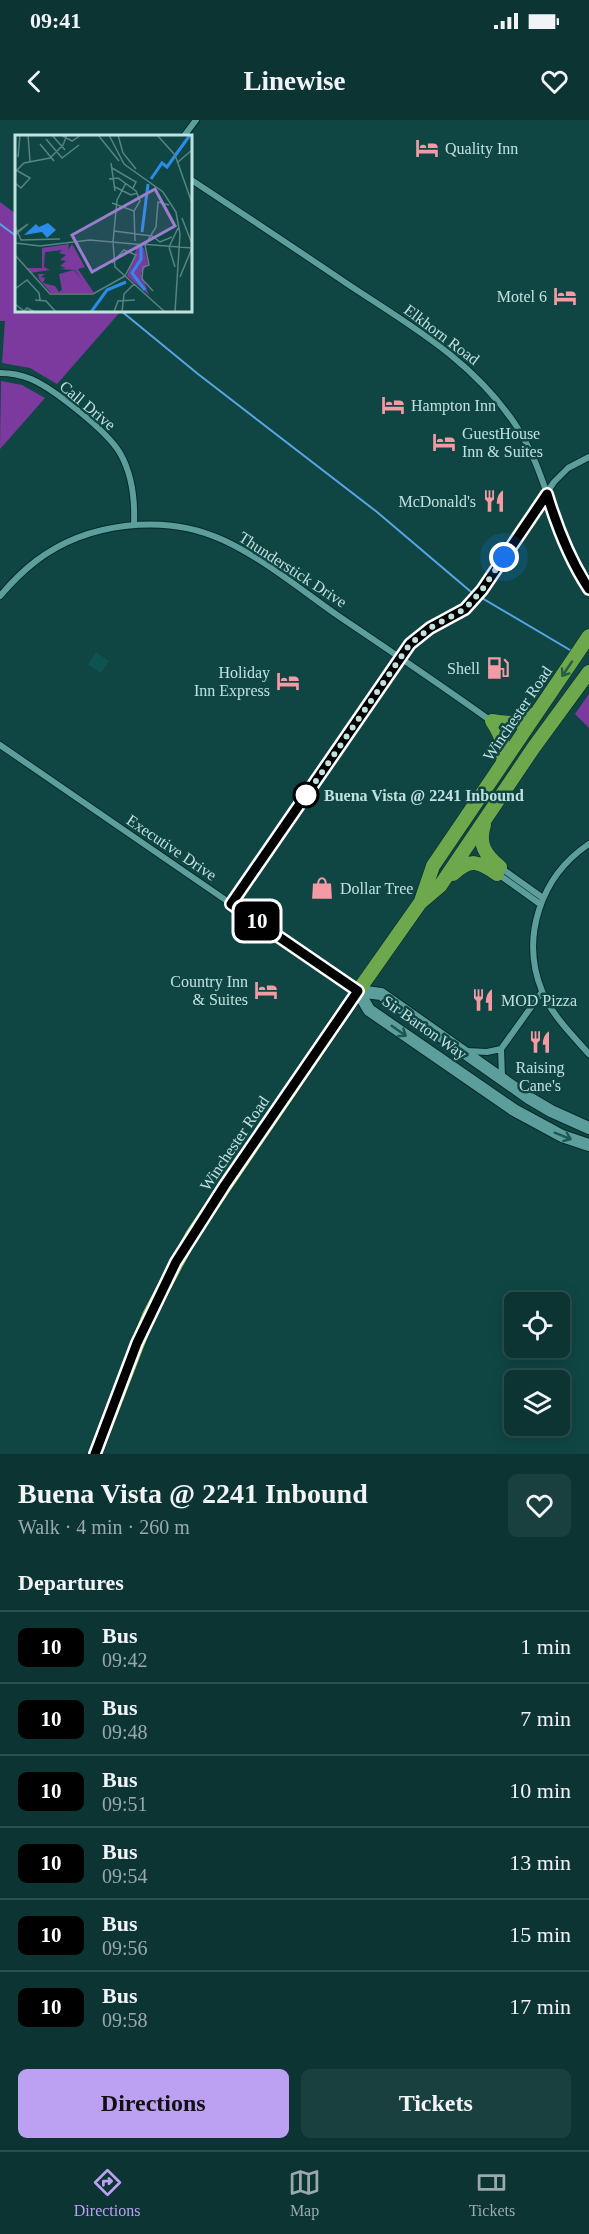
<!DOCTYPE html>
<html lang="en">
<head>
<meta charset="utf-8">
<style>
  body { margin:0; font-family:"Times New Roman",serif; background:#193f3f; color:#f1f3f6; height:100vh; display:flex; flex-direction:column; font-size:22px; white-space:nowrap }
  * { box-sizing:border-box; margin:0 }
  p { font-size:20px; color:#9aaaac }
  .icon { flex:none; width:33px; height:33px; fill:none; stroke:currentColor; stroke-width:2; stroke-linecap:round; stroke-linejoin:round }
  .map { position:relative; height:1334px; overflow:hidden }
  .panel { display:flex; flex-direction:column; background:#0b3433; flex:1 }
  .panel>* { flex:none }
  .badge { padding:0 12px; border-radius:9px; font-size:21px; line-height:39px }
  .controls { position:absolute; left:504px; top:1172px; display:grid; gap:12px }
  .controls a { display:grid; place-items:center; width:66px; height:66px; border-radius:9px; background:#0b3433; box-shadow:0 3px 15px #0003,0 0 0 2px #2b4f4e; font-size:30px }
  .you { position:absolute; width:30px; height:30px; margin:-15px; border:4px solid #fff; border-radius:50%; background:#1a73e8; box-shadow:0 0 0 9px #1a73e833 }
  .map>.badge { position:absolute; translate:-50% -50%; box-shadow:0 0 0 3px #fff }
  h2 { padding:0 18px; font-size:22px; line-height:54px }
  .round { display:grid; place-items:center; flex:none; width:63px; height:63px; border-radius:9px; background:#193f3f }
  .headline { display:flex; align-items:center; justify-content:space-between; height:102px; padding:0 18px }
  h1 { font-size:28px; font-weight:700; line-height:45px }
  .button { display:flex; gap:12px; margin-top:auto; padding:12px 18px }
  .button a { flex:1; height:69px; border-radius:9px; background:#bca0f2; color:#111; font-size:24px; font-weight:700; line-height:69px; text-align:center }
  .button a+a { background:#193f3f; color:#f1f3f6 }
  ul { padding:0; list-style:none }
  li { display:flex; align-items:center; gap:18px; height:72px; padding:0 18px; border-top:2px solid #2b4f4e }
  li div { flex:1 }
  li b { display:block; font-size:22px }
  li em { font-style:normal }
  li .badge { min-width:66px; font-weight:700; text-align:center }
  .status { display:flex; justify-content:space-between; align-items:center; height:42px; padding:0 30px; background:#0b3433; direction:ltr }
  .status svg { height:16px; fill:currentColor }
  header { display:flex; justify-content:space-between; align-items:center; height:78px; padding:0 18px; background:#0b3433; font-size:27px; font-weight:700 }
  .dock { display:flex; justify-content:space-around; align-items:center; height:84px; border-top:2px solid #2b4f4e; background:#0b3433; font-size:16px; color:#9aaaac }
  .dock a { display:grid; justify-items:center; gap:3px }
  .dock .on { color:#bca0f2 }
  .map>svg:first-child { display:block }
</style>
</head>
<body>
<div class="status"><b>09:41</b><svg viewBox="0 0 49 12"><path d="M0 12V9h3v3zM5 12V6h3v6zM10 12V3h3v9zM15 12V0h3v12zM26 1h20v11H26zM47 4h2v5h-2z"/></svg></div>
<header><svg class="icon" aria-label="back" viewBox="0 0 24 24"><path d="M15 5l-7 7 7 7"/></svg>Linewise<svg class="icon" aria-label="heart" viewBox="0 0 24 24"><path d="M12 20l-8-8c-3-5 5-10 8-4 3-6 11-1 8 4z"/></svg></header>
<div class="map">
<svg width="589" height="1334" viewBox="0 0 589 1334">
  <rect width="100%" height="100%" fill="#0f4644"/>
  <!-- built -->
  <path fill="#0e5351" d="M96 532 109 541 101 553 88 545Z"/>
  <!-- green -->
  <path fill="#7c3a9f" d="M0 82 16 94V190L121 191 57 264 30 248 2 243 5 201H0Z
    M1 261 22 265 45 278 0 329Z
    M589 574V608L575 594Z"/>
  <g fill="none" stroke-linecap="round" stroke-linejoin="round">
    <!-- stream -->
    <path stroke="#57a5e5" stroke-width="2" d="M0 104 16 116
      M120 190 198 254 377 392 470 471 570 530"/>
    <!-- minor casing -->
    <g stroke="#042a29" stroke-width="8">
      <path id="minor" d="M184 16 196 0
        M190 59C243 94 296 129 349 165 411 206 472 240 515 304 549 354 553 418 589 468
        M0 253C11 253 21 255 31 259 54 269 107 311 120 333 132 354 135 380 134 404
        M0 476C11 463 23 451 36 441 87 402 165 393 223 420 264 439 300 469 337 495 389 530 441 565 491 601
        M0 625 358 871
        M589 724C541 756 520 817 542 871 551 894 572 915 589 934
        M501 748 543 778
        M498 754 540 784
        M231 784 410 524 430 508 465 488 482 470 554 362 568 348 589 337
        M466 931 487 932 501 929
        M502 957 501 929 542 872"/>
    </g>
    <!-- secondary casing -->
    <g stroke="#042a29" stroke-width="14">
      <path id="secondary" d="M358 871 369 890 514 990 562 1016 589 1025
        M358 871 381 874 529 978 551 991 589 1008"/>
    </g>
    <!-- trunk casing -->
    <g stroke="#042a29" stroke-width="15">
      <path id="trunk" d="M492 601C509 604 520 604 535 594
        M492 601C502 616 504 625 503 642
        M484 705C478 724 485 735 500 747
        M453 754C471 738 478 741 497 754
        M421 781 433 746 589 516
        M95 1334 149 1195 192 1115 358 871 420 783 440 766 534 627 589 552"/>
    </g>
    <!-- minor -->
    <use href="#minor" stroke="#5b9e9b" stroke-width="6"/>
    <!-- secondary -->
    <use href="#secondary" stroke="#5b9e9b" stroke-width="12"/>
    <!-- trunk -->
    <use href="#trunk" stroke="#6ea84c" stroke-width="14"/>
  </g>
  <!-- one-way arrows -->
  <defs><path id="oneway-shaft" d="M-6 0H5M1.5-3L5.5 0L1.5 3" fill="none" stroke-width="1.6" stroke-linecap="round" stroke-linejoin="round" transform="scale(1.5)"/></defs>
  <use stroke="#275e46" href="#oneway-shaft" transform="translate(567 549) rotate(124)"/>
  <g stroke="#1e5855">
    <use href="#oneway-shaft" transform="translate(399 911) rotate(35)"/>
    <use href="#oneway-shaft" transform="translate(563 1016) rotate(22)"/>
  </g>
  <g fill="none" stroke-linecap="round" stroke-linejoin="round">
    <!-- line casing -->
    <g stroke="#fff" stroke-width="14">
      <path id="line" d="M95 1334 137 1223 176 1142 225 1065 358 871 231 784 410 524 430 508 465 489 482 470 547 374C557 407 569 439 589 469"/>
    </g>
    <!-- line -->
    <use href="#line" stroke="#000" stroke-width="9"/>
    <!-- walk -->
    <path stroke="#c1e1df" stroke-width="6" stroke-dasharray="0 10.8" d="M306 675 305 677 410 524 430 508 465 489 482 470 504 437"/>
  </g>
  <!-- icons -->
  <defs>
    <g id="hotel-bare" transform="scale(1.8)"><path d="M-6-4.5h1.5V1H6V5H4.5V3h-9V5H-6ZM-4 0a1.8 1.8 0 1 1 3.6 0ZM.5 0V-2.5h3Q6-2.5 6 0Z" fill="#f49aa5" stroke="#0f4644" stroke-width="2.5" paint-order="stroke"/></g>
    <g id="restaurant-bare" transform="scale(1.8)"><path d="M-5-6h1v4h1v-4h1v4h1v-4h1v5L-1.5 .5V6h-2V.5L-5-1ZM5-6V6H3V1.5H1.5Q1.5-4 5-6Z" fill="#f49aa5" stroke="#0f4644" stroke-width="2.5" paint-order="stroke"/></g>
    <g id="fuel-bare" transform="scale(1.8)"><path d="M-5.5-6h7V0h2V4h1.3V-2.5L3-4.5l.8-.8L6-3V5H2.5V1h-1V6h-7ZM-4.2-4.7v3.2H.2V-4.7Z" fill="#f49aa5" stroke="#0f4644" stroke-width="2.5" paint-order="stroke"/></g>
    <g id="shop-bare" transform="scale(1.8)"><path d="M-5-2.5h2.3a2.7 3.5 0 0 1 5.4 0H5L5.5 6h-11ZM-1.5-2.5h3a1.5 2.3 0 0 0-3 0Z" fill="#f49aa5" stroke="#0f4644" stroke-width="2.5" paint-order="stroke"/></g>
  </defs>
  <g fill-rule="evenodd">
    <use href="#hotel-bare" x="427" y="28"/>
    <use href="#hotel-bare" x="565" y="176"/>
    <use href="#hotel-bare" x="393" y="285"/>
    <use href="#hotel-bare" x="444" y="322"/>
    <use href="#restaurant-bare" x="494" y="381"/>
    <use href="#fuel-bare" x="498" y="548"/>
    <use href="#hotel-bare" x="288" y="561"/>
    <use href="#shop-bare" x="322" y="768"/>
    <use href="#hotel-bare" x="266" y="870"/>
    <use href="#restaurant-bare" x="483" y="880"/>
    <use href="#restaurant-bare" x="540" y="922"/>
  </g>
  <!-- markers -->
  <circle fill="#fff" stroke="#000" stroke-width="3" cx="306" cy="675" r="12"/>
  <g text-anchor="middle" stroke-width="5" stroke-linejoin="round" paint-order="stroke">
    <!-- poi labels -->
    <g font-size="16" fill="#c1e1df" stroke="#0f4644" text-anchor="start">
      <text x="445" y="34">Quality Inn</text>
      <text x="547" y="182" text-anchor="end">Motel 6</text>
      <text x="411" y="291">Hampton Inn</text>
      <text x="462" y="319">GuestHouse<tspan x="462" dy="18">Inn &amp; Suites</tspan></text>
      <text x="476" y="387" text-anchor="end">McDonald's</text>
      <text x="480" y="554" text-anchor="end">Shell</text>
      <text x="270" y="558" text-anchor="end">Holiday<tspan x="270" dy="18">Inn Express</tspan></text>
      <text x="340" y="774">Dollar Tree</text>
      <text x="248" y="867" text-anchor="end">Country Inn<tspan x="248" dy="18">&amp; Suites</tspan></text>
      <text x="501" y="886">MOD Pizza</text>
      <text x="540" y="953" text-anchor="middle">Raising<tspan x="540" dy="18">Cane's</tspan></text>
    </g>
    <!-- street labels -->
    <g font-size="16" fill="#c1e1df" stroke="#0f4644">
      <text transform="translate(442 214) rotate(37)" y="6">Elkhorn Road</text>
      <text transform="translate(88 285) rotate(40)" y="6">Call Drive</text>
      <text transform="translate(293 449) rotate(33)" y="6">Thunderstick Drive</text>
      <text transform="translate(517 593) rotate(-56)" y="6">Winchester Road</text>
      <text transform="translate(172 727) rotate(34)" y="6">Executive Drive</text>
      <text transform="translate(425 907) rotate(35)" y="6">Sir Barton Way</text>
      <text transform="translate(234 1023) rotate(-56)" y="6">Winchester Road</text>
    </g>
    <!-- stop labels -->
    <g font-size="16" font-weight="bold" fill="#c1e1df" stroke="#0f4644" text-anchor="start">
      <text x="324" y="681">Buena Vista @ 2241 Inbound</text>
    </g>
  </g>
  <!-- overview -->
  <g transform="translate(15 15)">
    <rect width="177" height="177" fill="#0f4644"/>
    <path d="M54 109 53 115 57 109 70 132 63 134 79 158H36L24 144 23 139H30L26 142 30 143 28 148 40 151 44 157 47 155 44 139 59 135 67 145 60 135 44 134 51 133 45 131 51 126 45 125 51 120 44 118 47 115 30 117 29 132 35 135 15 138 11 133H27V113ZM122 112 129 113 133 129 126 138 134 160 112 141Z" fill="#7c3a9f"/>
    <path d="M33 88 41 95 32 103 27 97 9 100 21 89 24 92Z" fill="#2a8be8"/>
    <path fill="none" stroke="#2a8be8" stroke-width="3" d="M136 44 147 28 152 32 175 0M127 97 133 49M126 111V124L117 138 130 155M76 177 92 155 111 147"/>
    <path fill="none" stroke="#568482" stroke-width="1.5" d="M13 0 15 26M37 0 50 15M46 0 57 6 66 0M83 0 104 26M94 0 109 29 148 57 161 77 165 99 160 177M103 0 108 18 121 34M142 0 160 20 177 68M31 4 47 23 64 10M25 9 39 26M3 22 5 0M163 27 177 15M96 28 100 56M97 33 121 47 118 53M0 37 9 28 35 23 48 10 52 0M94 44 103 43 121 56 125 66 119 76M0 48 6 53 15 43 1 35M100 52 116 60 122 58M97 68 119 76 120 106M167 83 177 109M0 91 6 105 45 104M99 96 137 101 145 107 157 102M0 98 13 89 0 100M98 107 102 65 111 48M98 107 100 132 150 177M0 108 25 111 75 105 130 110M126 109 177 113M154 112 163 93M154 112 160 132M0 120 35 159H78L110 141M97 128 109 115 121 120 110 141M165 142 177 113M0 154 12 145 24 158 25 165M138 156 127 144 128 132 134 130 130 110 141 92 143 67 154 70M20 165 31 166 41 177M0 169 9 176 12 173 20 177M99 177 103 166 120 165M107 177 109 159 119 149"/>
    <path fill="#9a7dcd" fill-opacity="0.15" stroke="#9a7dcd" stroke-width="3" d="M140 54 160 91 77 137 57 100Z"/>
    <rect width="177" height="177" fill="none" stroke="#c1e1df" stroke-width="3"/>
  </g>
</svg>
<div class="controls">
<a><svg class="icon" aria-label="locate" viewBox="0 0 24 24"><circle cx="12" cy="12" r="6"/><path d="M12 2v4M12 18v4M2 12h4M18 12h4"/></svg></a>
<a><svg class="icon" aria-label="layers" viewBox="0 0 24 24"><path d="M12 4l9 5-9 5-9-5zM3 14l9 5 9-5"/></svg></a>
</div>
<div class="you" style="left:504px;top:437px"></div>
<b class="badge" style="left:257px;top:801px;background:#000;color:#fff">10</b>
</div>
<section class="panel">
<div class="headline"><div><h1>Buena Vista @ 2241 Inbound</h1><p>Walk · 4 min · 260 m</p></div><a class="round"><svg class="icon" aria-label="heart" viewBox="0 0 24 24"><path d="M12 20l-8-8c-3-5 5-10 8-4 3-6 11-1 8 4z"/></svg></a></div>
<h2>Departures</h2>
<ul>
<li><span class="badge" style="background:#000;color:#fff">10</span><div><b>Bus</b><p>09:42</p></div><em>1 min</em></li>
<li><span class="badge" style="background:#000;color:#fff">10</span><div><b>Bus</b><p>09:48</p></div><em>7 min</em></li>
<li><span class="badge" style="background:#000;color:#fff">10</span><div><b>Bus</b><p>09:51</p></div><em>10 min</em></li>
<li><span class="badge" style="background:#000;color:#fff">10</span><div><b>Bus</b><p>09:54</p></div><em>13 min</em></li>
<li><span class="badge" style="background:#000;color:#fff">10</span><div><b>Bus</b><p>09:56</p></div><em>15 min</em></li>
<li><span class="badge" style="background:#000;color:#fff">10</span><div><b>Bus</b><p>09:58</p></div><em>17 min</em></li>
</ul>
<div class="button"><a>Directions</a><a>Tickets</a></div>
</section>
<nav class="dock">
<a class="on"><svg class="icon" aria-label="directions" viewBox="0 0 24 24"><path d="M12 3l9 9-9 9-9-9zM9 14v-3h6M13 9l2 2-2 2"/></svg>Directions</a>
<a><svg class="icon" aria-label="map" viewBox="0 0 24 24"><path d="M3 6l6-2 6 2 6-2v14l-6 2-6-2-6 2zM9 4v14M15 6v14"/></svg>Map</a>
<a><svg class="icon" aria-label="tickets" viewBox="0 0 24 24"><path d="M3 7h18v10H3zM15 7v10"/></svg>Tickets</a>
</nav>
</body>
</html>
